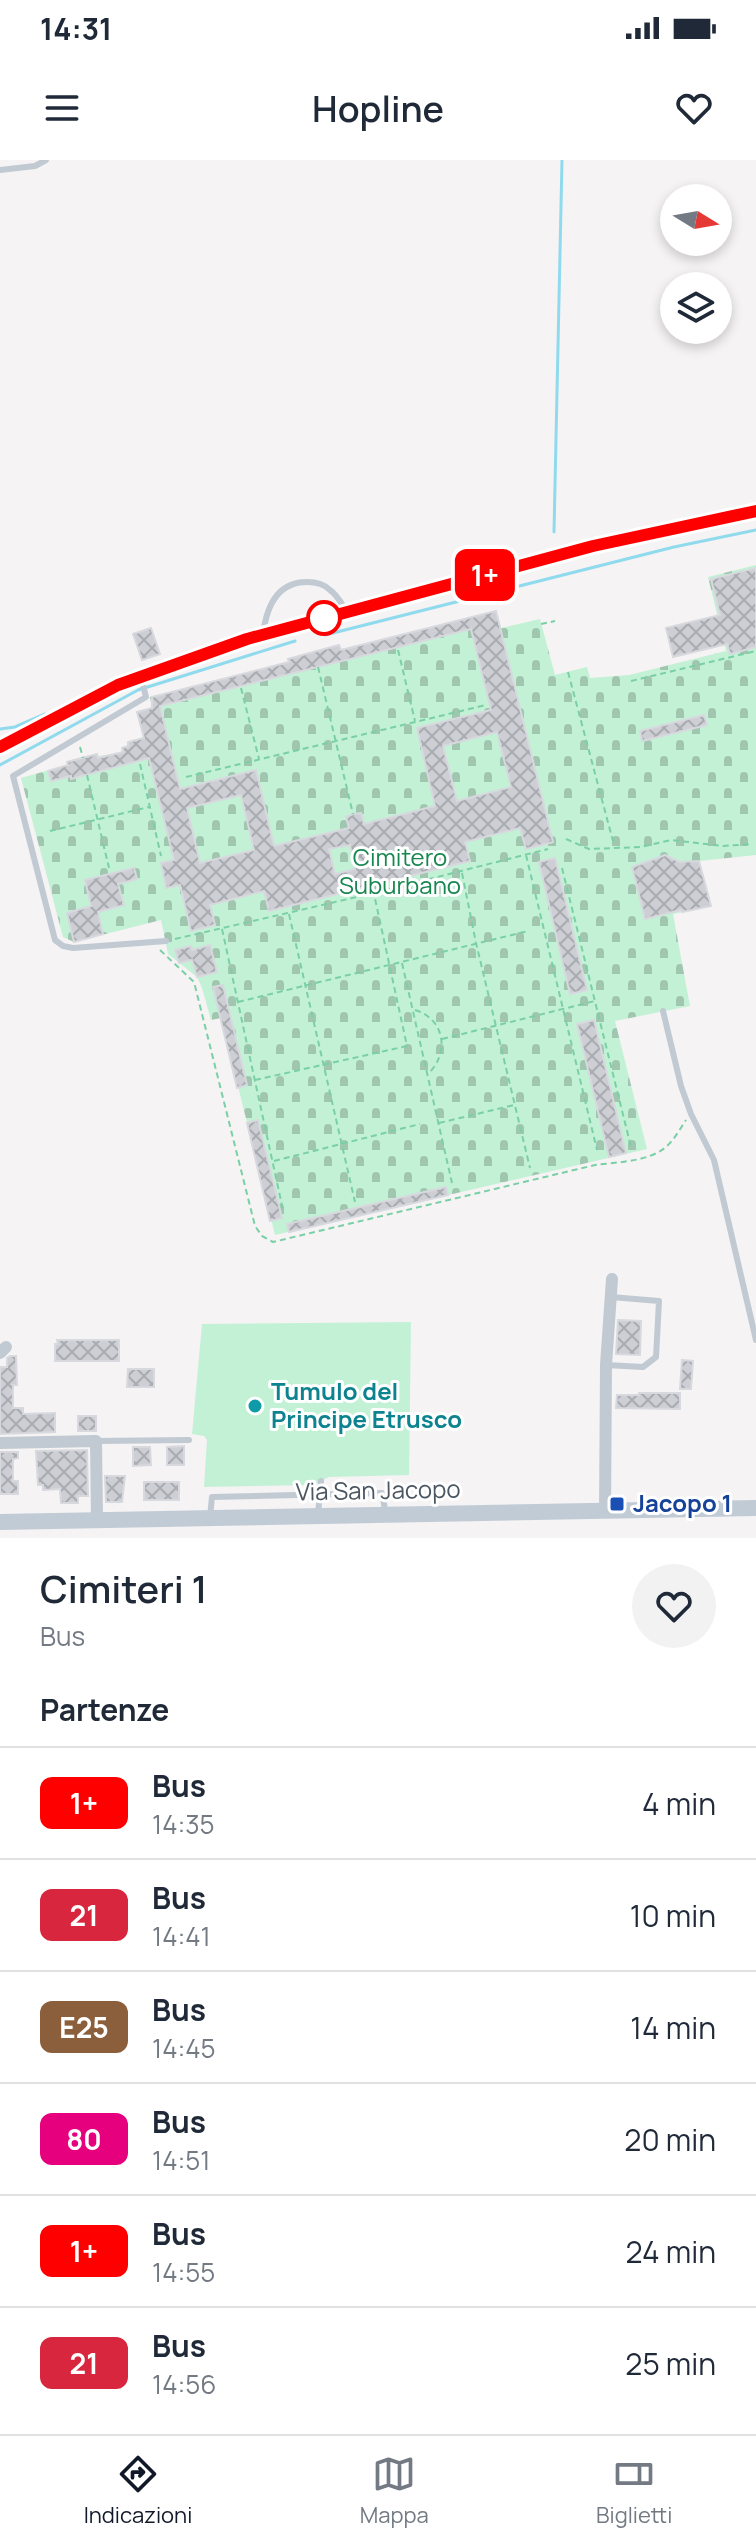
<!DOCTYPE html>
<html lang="it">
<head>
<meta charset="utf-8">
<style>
  body { margin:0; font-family:Manrope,sans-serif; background:#f2f2f3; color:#1f2937; height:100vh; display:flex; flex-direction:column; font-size:30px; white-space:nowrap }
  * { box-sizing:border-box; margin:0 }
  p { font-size:26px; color:#747a83 }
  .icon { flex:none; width:44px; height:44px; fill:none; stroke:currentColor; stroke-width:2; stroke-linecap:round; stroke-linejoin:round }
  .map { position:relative; height:1378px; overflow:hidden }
  .panel { display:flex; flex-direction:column; background:#fff; flex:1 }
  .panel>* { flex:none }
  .badge { padding:0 16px; border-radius:12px; font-size:28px; line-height:52px }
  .needle { width:52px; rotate:101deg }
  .tools { position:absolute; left:660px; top:24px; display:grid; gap:16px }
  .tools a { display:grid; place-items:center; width:72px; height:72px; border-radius:50%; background:#fff; box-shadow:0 4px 12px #0003; font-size:40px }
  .map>.badge { position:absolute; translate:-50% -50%; box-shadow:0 0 0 4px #fff }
  h2 { padding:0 40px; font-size:30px; line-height:72px }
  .round { display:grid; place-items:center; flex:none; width:84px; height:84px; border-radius:42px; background:#f2f2f3 }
  .head { display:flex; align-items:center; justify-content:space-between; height:136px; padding:0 40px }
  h1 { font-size:38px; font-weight:600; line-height:60px }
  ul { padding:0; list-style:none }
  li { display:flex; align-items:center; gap:24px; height:112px; padding:0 40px; border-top:2px solid #e0e1e3 }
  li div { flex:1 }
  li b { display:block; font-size:30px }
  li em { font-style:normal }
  li .badge { min-width:88px; font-weight:700; text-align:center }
  .status { display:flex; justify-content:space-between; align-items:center; height:56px; padding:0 40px; background:#fff; direction:ltr }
  .status svg { height:22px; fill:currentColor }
  header { display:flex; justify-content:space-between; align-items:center; height:104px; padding:0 40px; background:#fff; font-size:36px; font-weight:600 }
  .dock { display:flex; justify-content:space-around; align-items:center; height:112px; border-top:2px solid #e0e1e3; background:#fff; font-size:22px; color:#747a83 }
  .dock a { display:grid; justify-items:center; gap:4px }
  .dock .current { color:#111827 }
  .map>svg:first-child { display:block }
</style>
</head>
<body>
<div class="status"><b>14:31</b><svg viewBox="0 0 49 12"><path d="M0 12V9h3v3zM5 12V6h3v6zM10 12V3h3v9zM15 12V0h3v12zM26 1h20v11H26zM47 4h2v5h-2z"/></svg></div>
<header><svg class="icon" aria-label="menu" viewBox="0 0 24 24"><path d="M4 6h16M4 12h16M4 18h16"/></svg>Hopline<svg class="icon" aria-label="heart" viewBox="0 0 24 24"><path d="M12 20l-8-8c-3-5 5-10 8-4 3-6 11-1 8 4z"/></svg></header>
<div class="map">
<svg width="756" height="1378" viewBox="0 0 756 1378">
  <defs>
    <pattern id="cemetery-stones" width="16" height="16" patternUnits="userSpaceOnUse" patternTransform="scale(2)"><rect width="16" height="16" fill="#c3f1d5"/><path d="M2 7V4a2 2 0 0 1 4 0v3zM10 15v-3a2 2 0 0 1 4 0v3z" fill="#a0c6b0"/></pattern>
    <pattern id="building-cross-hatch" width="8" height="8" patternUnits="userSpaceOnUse" patternTransform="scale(2)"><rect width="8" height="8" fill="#cdcfd5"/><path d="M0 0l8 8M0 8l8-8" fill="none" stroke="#a8abb0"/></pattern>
  </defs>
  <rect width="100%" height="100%" fill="#f5f3f3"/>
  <!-- grass -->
  <path fill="#c3f1d5" d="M411 1162 409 1315 329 1317 313 1325 204 1327 207 1280 204 1276 192 1274 202 1164Z"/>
  <!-- cemetery -->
  <path fill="url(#cemetery-stones)" d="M756 405V695L699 701 711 746 673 754 690 846 615 861 647 989 275 1075 221 858 211 860 202 828 197 817 168 794 161 760 74 782 63 777 21 618 67 605V602C85 597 104 596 123 592L122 588 128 586V582L143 577 137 552 152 548 150 537 289 503 288 499 339 485 341 490 496 451 501 468 540 459 555 515 587 507 590 518 629 515 726 491 708 417Z"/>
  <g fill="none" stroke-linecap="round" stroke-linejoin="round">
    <!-- stream -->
    <path stroke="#90daee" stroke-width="3" d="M554 372 562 0
      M325 475 674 387 756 370
      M0 569 15 567 45 554
      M0 605 138 530 295 481"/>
  </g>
  <!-- building -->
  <path fill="url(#building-cross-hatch)" stroke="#d7d9de" stroke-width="2" fill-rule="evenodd" d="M756 408V487L730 494 727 484 673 497 666 468 720 455 711 419Z
    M496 451 553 682 526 689 520 668 465 682 470 701 269 751 264 731 210 745 215 765 191 771 180 725 166 728 161 703 174 700 149 598 71 619V616L51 621 48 611 68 605 67 602 97 594 98 598 123 592 122 588 128 586V582L144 578 137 552 152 548V537L289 502 288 499 339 485 341 490ZM471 469 491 550 417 568 435 646 364 664 361 653 353 654 346 657 349 668 274 686 256 610 180 629 160 546ZM497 572 511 627 457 641 443 586ZM241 635 254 690 200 703 187 648ZM350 685 355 709 335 714 329 689Z
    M151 468 160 494 142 500 133 474Z
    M704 555 707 565 642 581 640 571Z
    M665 695 680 702 699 701 711 746 682 752 681 750 645 759 632 707Z
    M555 698 587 830 570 834 539 702Z
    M134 708 137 719 118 724 124 745 98 752 103 774 74 782 67 753 91 746 85 720Z
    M210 785 217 812 197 817 192 800 179 803 175 790 191 786 192 790Z
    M223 825 247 925 237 928 213 827Z
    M594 860 626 993 609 997 577 864Z
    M258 960 282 1058 270 1061 247 963Z
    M446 1027 448 1035 289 1072 287 1064Z
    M618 1160 641 1161 640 1195 616 1194Z
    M57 1180H119V1201H55V1184H58Z
    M10 1196H16L17 1225H13V1248H23V1254L55 1253V1272L0 1274V1207H7V1198Z
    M682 1200 693 1201 691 1229H680Z
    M128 1209H154V1227H127Z
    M639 1233H680V1249L616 1248 617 1235H639Z
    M78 1256H96V1271H78Z
    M184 1286V1305H167V1287Z
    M133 1287H150L151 1305 133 1306Z
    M87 1290 88 1336H78V1343H61L60 1329 43 1330V1325H38L36 1291Z
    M0 1292H18V1298L13 1299V1321H18V1334H0Z
    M105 1316H125L122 1342H106Z
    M144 1322H179V1340H144Z"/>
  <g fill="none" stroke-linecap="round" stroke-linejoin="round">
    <!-- path -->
    <path stroke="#7ad0a6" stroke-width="2" stroke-dasharray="6 4" stroke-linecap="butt" d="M541 464 555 461
      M398 490 415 561
      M318 507 353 654
      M568 512 614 685
      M631 521 756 491
      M241 528 259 599
      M80 587 83 598
      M140 604 161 696
      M87 615 109 708
      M186 617 486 545
      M50 671 149 647
      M566 679 589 689 641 687 671 680 723 686 751 684
      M526 695 597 990
      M562 708 631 987
      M462 713 476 783 530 1008
      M289 754 355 1042
      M222 769 283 1050
      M175 779 374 733 548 689
      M160 790 194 822 255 1066 262 1076 273 1082 595 1005C617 1002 648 1002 666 987 674 980 680 969 686 960
      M402 803 452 1023
      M238 842 528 771
      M415 850C445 859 450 893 428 914
      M442 879 595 841
      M255 920 407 886 374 734
      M439 963 514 945
      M274 1001 420 964"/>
    <!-- service -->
    <path stroke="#c1cad2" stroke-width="6" d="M0 10 35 6 46 0
      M263 475C266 449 276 422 307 422 315 422 324 424 330 430 337 435 341 443 346 450
      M141 518 146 537 13 616 55 780 63 786 73 788 166 781
      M663 851 681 926 691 954 714 1000 756 1180
      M606 1205 643 1207 656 1197 659 1141 611 1137
      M96 1281 189 1280
      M318 1355 321 1321
      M210 1357 212 1337 382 1333 386 1355"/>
    <!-- minor -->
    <path stroke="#c1cad2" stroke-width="12" d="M0 1193 6 1187
      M0 1283 96 1281 97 1360
      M605 1352 606 1205 612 1119"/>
    <!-- tertiary -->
    <path stroke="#c1cad2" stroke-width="14" d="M0 587 118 525 247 479 593 386 756 351"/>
    <!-- secondary -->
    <path stroke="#c1cbd6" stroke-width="16" d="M0 1362 756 1348"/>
  </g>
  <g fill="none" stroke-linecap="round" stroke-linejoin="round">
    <!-- line casing -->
    <g stroke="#fff" stroke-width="18">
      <path id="line" d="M0 587 118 525 247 479 593 386 756 351"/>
    </g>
    <!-- line -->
    <use href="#line" stroke="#f00" stroke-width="12"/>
  </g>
  <!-- markers -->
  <circle fill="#fff" stroke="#f00" stroke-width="4" cx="324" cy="458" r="16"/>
  <circle fill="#0f9aa8" stroke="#fff" stroke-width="3" cx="255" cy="1246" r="8"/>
  <rect fill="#1a4fb4" stroke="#fff" stroke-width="3" x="609" y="1336" width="16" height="16" rx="4"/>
  <g text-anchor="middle" stroke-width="6" stroke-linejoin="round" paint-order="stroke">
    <!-- park labels -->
    <g font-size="24" fill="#17864f" stroke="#fff">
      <text x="400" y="706">Cimitero<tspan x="400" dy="28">Suburbano</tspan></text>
    </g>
    <!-- culture labels -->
    <g font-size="24" font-weight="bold" fill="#0d838f" stroke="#fff" text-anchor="start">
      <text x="271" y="1240">Tumulo del<tspan x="271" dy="28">Principe Etrusco</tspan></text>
    </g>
    <!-- street labels -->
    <g font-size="24" fill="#4a5661" stroke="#fff">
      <text transform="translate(378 1331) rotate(-1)" y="8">Via San Jacopo</text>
    </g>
    <!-- transit labels -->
    <g font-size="24" font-weight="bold" fill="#164399" stroke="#fff" text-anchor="start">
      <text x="633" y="1352">Jacopo 1</text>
    </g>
  </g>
</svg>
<div class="tools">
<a><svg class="needle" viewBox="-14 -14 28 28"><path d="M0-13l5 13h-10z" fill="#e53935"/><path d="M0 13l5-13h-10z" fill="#747a83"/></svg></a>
<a><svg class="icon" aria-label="layers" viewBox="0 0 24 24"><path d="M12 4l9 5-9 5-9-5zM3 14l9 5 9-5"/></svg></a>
</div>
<b class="badge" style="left:485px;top:415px;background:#f00;color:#fff">1+</b>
</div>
<section class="panel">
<div class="head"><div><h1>Cimiteri 1</h1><p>Bus</p></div><a class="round"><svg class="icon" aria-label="heart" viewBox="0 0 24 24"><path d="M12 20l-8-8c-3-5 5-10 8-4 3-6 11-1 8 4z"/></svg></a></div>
<h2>Partenze</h2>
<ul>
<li><span class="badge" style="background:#f00;color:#fff">1+</span><div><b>Bus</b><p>14:35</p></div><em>4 min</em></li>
<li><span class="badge" style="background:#d7263d;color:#fff">21</span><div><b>Bus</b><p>14:41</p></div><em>10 min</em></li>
<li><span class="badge" style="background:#8b5e3c;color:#fff">E25</span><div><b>Bus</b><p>14:45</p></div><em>14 min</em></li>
<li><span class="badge" style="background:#e6007e;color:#fff">80</span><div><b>Bus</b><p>14:51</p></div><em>20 min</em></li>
<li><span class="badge" style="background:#f00;color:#fff">1+</span><div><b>Bus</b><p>14:55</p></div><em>24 min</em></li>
<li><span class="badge" style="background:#d7263d;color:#fff">21</span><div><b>Bus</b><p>14:56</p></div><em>25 min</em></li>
</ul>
</section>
<nav class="dock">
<a class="current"><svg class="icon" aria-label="directions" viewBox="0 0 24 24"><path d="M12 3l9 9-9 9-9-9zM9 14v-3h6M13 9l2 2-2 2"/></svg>Indicazioni</a>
<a><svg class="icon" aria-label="map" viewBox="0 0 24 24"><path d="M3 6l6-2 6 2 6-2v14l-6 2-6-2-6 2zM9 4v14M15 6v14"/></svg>Mappa</a>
<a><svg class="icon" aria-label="tickets" viewBox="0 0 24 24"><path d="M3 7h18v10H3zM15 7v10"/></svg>Biglietti</a>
</nav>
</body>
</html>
